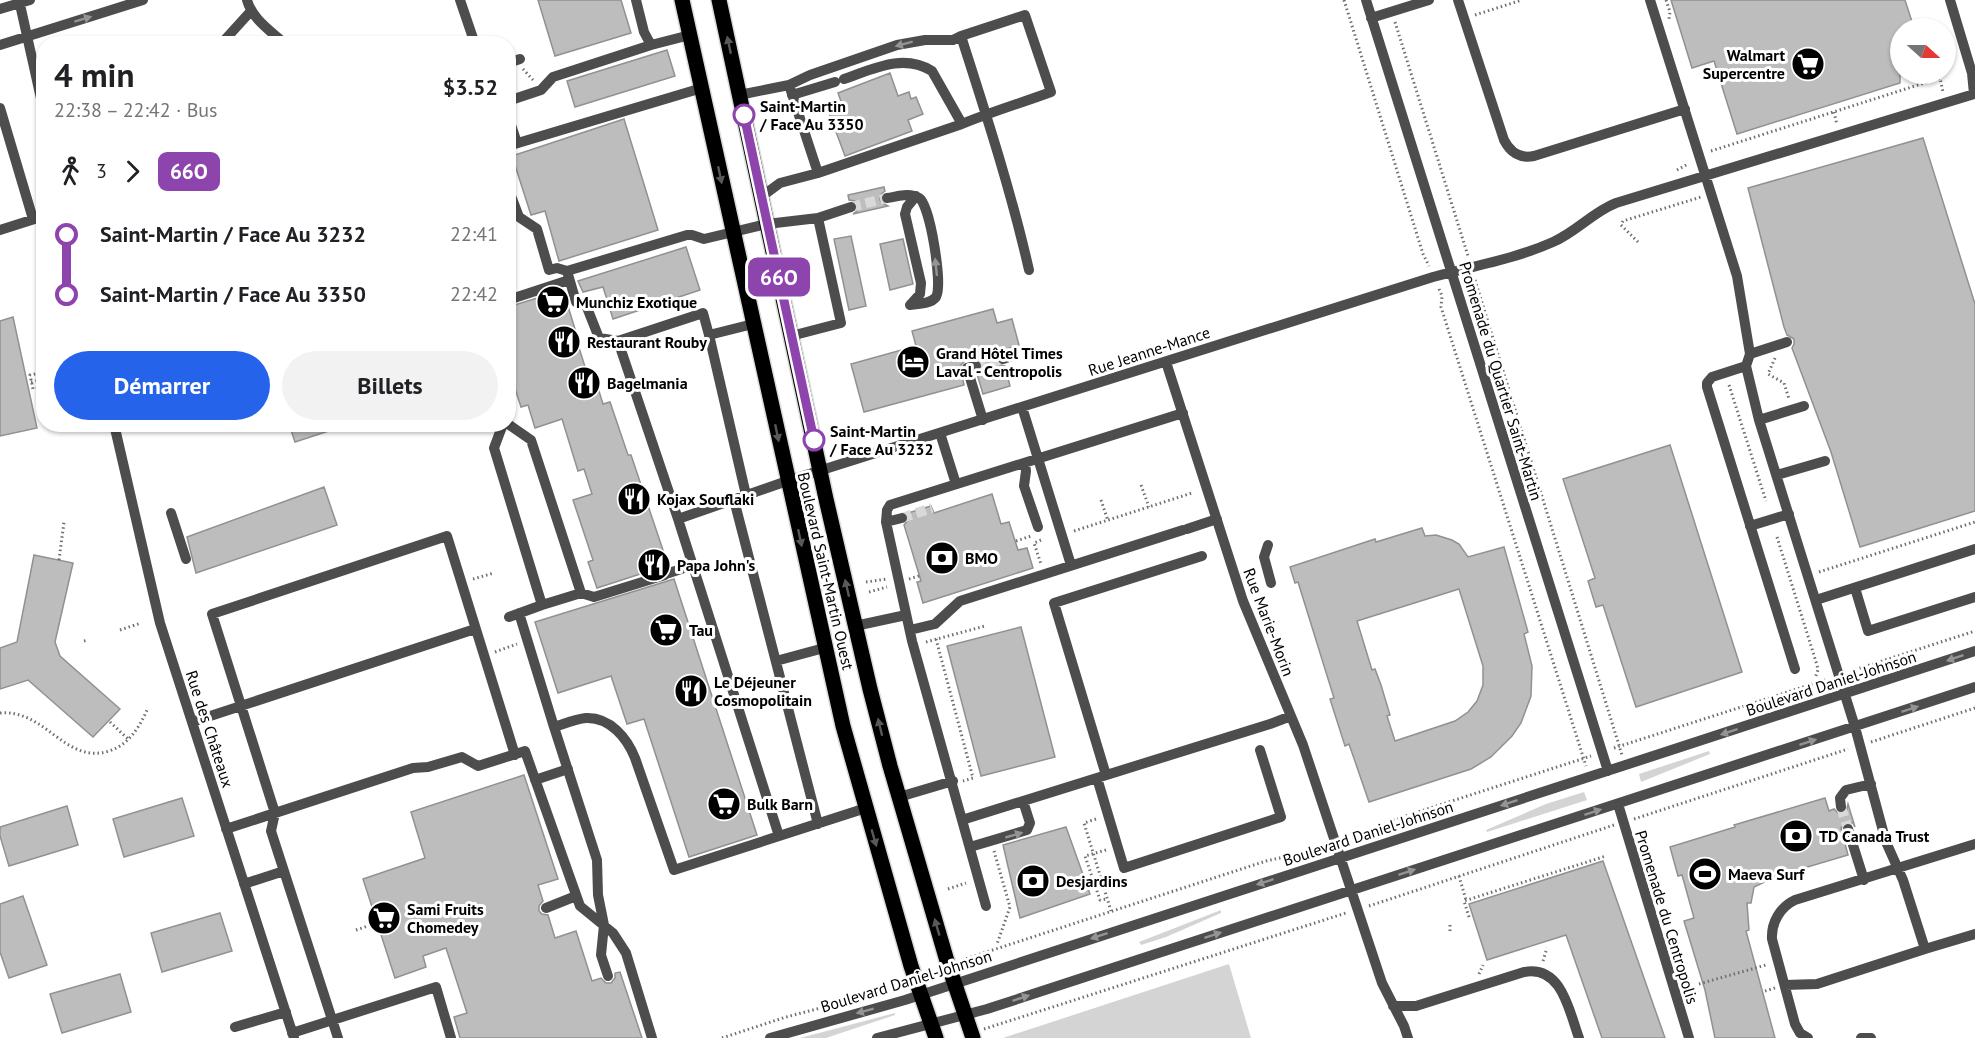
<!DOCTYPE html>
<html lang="fr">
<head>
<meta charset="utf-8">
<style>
  body { margin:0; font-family:"PT Sans",sans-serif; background:#f2f2f2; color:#202124; height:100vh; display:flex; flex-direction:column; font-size:22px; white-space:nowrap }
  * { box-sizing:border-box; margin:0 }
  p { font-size:20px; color:#757577 }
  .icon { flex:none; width:33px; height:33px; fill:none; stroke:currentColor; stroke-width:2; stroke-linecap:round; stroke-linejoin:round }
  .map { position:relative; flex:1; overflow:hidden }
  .drawer { position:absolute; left:36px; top:36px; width:480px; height:396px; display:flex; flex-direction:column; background:#fff; border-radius:24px; box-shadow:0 2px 4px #0004 }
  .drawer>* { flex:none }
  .badge { padding:0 12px; border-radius:9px; font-size:21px; line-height:39px }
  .needle { width:39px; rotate:111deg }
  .fabs { position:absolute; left:1890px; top:18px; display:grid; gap:12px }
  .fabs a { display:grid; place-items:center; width:66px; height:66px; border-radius:50%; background:#fff; box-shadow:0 2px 4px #0004; font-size:30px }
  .map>.badge { position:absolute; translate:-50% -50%; box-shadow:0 0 0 3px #fff }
  .legs { display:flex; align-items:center; gap:9px; height:66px; padding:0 18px; font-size:20px }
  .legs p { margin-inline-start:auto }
  .summary { display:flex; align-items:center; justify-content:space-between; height:102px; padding:0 18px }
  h1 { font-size:33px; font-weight:700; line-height:45px }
  .primary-button { display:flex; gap:12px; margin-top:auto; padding:12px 18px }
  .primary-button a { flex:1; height:69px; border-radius:36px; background:#2563eb; color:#fff; font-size:24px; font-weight:700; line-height:69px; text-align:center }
  .primary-button a+a { background:#f2f2f2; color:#202124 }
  ul { padding:0 18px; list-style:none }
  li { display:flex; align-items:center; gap:21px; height:60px; font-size:22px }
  li i { display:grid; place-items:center; width:9px; height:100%; margin:0 8px; background:currentColor }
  li i::after { content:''; width:15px; height:15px; margin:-8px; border:4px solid; border-radius:50%; background:#fff }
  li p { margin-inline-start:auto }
  li:first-child i { background:linear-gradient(#0000 50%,currentColor 0) }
  li:last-child i { background:linear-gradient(currentColor 50%,#0000 0) }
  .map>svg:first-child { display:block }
</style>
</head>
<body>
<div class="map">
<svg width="1975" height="1038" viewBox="0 0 1975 1038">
  <rect width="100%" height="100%" fill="#fff"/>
  <!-- green -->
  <path fill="#d4d4d4" d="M1709 751 1710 754 1641 782 1639 774Z
    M1584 792 1587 800 1487 832 1486 830 1546 804Z
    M1221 910V913L1166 937 1141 945 1139 942Z
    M1229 964 1251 1038H1003Z
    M895 1013V1015L826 1038H800Z"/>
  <!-- building -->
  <path fill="#bdbdbd" stroke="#919191" stroke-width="1.5" fill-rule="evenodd" d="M538 0H621L631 33 555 56Z
    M1671 0H1905L1914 28H1900V83L1737 134 1714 61 1692 68Z
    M667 50 675 76 575 107 567 81Z
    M890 73 898 96 909 92 911 99 916 97 923 114 908 120 912 131 845 156 829 113 843 107 838 93Z
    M624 119 658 230 559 261 545 211 531 215 512 156Z
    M1923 138 1975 304V511L1860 547 1831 452 1792 348 1794 344V339L1787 335 1784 327 1748 188Z
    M884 187 885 191 880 195V200L882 203 888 206 853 214 857 211 858 205 855 201 849 200 848 195Z
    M851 236 866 306 849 310 834 239Z
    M903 239 913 284 890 290 880 244Z
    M686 247 700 290 613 319 603 287 583 292 578 281Z
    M563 290 575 329H573L587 373 593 372 603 404 610 402 628 455H631L668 565 597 588 588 562 593 560 573 500 592 494 584 469 578 471 562 419 535 428 528 405 521 407 508 367V307Z
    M993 309 997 323 1012 319 1019 345 1000 351 996 357 998 364 1005 366 1010 386 983 394 977 374 981 371 983 364 979 359H974L965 361 960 366 964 385 864 412 851 364 916 346 912 331Z
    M13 317 37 428 0 436V321Z
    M289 424H341V427L295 442Z
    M1670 445 1742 672 1636 707 1603 605 1596 607 1588 581 1595 578 1563 479Z
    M324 487 337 525 196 573 187 537Z
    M992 494 1001 524 1009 522 1018 550 1027 548 1033 568 923 603 917 582 921 581 904 525 909 519 908 513 931 506 934 513Z
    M1422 528 1425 536 1436 535 1452 540 1459 544 1468 557 1504 547 1528 632 1524 634 1532 666 1531 696 1521 723 1512 736 1491 757 1471 769 1369 802 1349 744 1345 746 1330 699 1334 698 1298 582 1295 583 1290 567 1375 539 1376 542ZM1459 589 1483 666V685L1477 701 1468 712 1455 721 1395 741 1387 716 1390 715 1381 685 1375 669 1372 670 1357 621Z
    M34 555 73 563 55 642 60 656 120 709 93 737 28 680 0 689V648L17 642Z
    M674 579 757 835 689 857 644 719 627 724 611 676 558 693 535 622Z
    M1021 627 1055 757 981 776 947 646Z
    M524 775 558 879 538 885 543 901 539 906V911L542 914 548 915 555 938 576 931 592 981 601 978 606 983H611L615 978V973L620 972 642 1038H460L454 1017 467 1013 446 948 423 956 426 967 395 978 363 879 425 858 411 812Z
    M182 798 194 836 124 857 113 819Z
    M1825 798 1829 811 1834 809 1839 814 1846 813 1848 804 1855 827 1853 823 1846 822 1841 828 1848 855 1777 876 1754 887 1751 903H1747L1749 930 1746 931 1775 1038H1715L1705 990 1684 921 1694 918 1682 875 1678 876 1670 847 1735 827 1734 825Z
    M67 806 78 845 9 866 0 836V827Z
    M1066 827 1090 894 1020 918 1003 845Z
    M1603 861 1665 1038H1602L1566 935 1487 960 1469 904Z
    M23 896 47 965 9 978 0 952V904Z
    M220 913 232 951 162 972 151 933Z
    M120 974 131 1012 62 1033 50 994Z"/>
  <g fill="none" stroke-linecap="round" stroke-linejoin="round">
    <!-- minor-tunnel -->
    <path stroke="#d9d9d9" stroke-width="10" stroke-dasharray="10 5" stroke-linecap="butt" d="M851 207 887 198
      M976 366 1003 359
      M902 518 932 508
      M1841 807 1848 829"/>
    <!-- major casing -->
    <g stroke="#dbdbdb" stroke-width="18">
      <path id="major" d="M682 0 843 726 911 966 936 1038
        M719 0 826 499 870 689 890 766 947 961 973 1038"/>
    </g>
    <!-- path -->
    <path stroke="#6f6f6f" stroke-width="3" stroke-dasharray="1.5 3" stroke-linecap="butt" d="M1344 0 1423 254 1429 266
      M1666 0 1670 12 1669 19
      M1475 15 1522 0
      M1395 22 1468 256
      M523 69 533 80
      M1834 112 1837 125
      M1711 151 1940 78 1943 92
      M1677 170 1688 164
      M1638 242 1621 225 1623 221 1701 197
      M1475 280 1622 755
      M1439 289 1442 296 1441 307 1586 766
      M1775 358 1768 374 1784 383 1789 399
      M44 372 30 375 33 389 44 387
      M31 382 44 379
      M1729 385 1766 501
      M1141 485 1149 507
      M1101 500 1108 521
      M1074 531 1192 493
      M1777 537 1817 665 1818 670 1815 678
      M1041 540 1034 543 1041 564
      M1016 541 1031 536
      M59 560 64 522
      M1819 572 1975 522
      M473 579 494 573
      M909 579 922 575
      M866 582 887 579
      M869 592 887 587
      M120 630 141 623
      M936 639 973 778 963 781
      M84 641 88 640
      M926 642 985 626
      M495 652 517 644
      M1851 671 1975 631
      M0 713C46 709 65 765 109 751 129 745 140 726 148 708
      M110 722 128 739
      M1871 742 1975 708
      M1614 748 1828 679
      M1096 819 1084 823 1111 911
      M1634 819 1848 749
      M1347 837 1376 829 1390 821 1591 756
      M1106 850 1085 856 1100 900 1107 899
      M994 851 1010 907 997 944
      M1459 876 1466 900
      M948 889 966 883
      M1369 906 1614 825
      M1469 917 1464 901 1606 856
      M356 930 377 923
      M1450 931V922
      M962 960 1266 861 1298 854 1324 845
      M1543 961 1547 948
      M1479 974 1483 965
      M1699 984 1766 965
      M1765 991 1775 988
      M984 1029 1346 913
      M722 1038 786 1017 863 997"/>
    <!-- minor -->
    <path stroke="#4d4d4d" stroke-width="10" d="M19 0 44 112
      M247 0C252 19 271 31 285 44
      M460 0 475 44
      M636 0 644 32 651 45 690 35
      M1366 0 1608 771
      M1458 0 1504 140C1510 152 1520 159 1534 156L1685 109
      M1650 0 1737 276 1750 354 1746 366 1759 420 1855 727 1886 842 1903 880 1925 949 1817 984 1785 985
      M0 9 30 0
      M1371 18 1429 0
      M221 44 251 11
      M0 45 143 0
      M508 63 520 59
      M844 79C873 69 903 53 932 71L962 124
      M789 85 810 75 897 45 925 40H953L961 36
      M739 95 789 85 818 173
      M792 95 835 82
      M508 101 541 90 553 77 651 45
      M0 108 33 219
      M508 116 517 143
      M508 146 702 88
      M508 188 519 217 537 229 549 270 557 268 567 271 687 235H692L704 239 767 224 818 218 841 323 791 336
      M761 197 780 183 818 173 962 124C991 112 1021 103 1051 92L1025 15 961 36C986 114 1011 191 1029 270
      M887 198C896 197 909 192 919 198 930 204 943 285 936 297 931 304 918 304 910 305
      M818 218 851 207
      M0 230 44 216
      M567 271 576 302 586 305 599 338 618 341
      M508 300 569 280
      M910 305 920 294 921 283 905 214 907 207 916 196
      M709 335 703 313 618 341 678 519 779 836
      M1750 354 1787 342
      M1003 359 1012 356
      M1166 362 1243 601 1303 745 1382 983 1404 1026 1408 1038
      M976 366 967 368 983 420
      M1746 366 1712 377 1707 383V387L1795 669
      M1022 407 1071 565
      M1759 420 1804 406
      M114 424 160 623 294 1038
      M503 424 494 448 542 605 581 593 594 597 665 575
      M508 424 531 440 581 593
      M940 433 956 484
      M1025 463 1026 471 1024 486 1038 527
      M1777 475 1825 461
      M746 495 709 335 753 324
      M734 500 818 824
      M171 513 186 559
      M678 519 787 481 1433 277C1473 266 1515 259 1553 242 1576 232 1593 212 1616 203L1974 94 1972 73 1950 0
      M886 522 902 518
      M1750 526 1789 514
      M1187 529 1217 519
      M1268 545 1264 557 1271 583
      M669 573 693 565
      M1855 588 1868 631 1975 597
      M1816 600 1975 549
      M519 613 554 727C564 724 575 719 586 718 610 717 627 738 635 758L674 870 866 808
      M509 617 542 605
      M855 626 906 615
      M910 630 935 624 960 601 1183 530
      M776 661 824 648
      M192 722 475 629
      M554 727 597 860 598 895 604 925 601 955 608 976
      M1106 775 1054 603 1202 556
      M1097 778 1124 868 1281 817 1260 750
      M535 780 568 769
      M899 797 953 781
      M1618 804 1689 1038
      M1841 807 1840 798 1846 790 1871 784
      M962 820 1270 724 1291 716
      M226 829 413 768 428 767 462 757 478 766 525 751 580 906 613 933 626 953 652 1038
      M1848 829 1864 880
      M970 847 1027 830 1030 823 1023 801
      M244 884 284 871
      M986 906 912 641 886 522 887 510 890 505 1183 413
      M546 908 576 896
      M1925 949 1975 934
      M1393 1006H1416L1524 972C1562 965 1569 1011 1579 1038
      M235 1027 286 1012
      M292 1033 436 987 451 1038
      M338 1038 271 831 275 813 212 614 447 536 515 755
      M770 1038 905 1000 1975 651
      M877 1038 987 1009 1975 687
      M1808 1038 1800 1033 1795 1024 1772 939C1771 923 1780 907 1795 900L1975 844
      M1861 1038H1871"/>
    <!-- major -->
    <use href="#major" stroke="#000" stroke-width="15"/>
  </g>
  <!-- one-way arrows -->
  <defs><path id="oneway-solid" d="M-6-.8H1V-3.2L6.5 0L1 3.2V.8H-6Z" transform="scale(1.5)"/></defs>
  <g fill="#949494">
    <use href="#oneway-solid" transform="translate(83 19) rotate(-17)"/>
    <use href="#oneway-solid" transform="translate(904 44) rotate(165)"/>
    <use href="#oneway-solid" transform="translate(936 267) rotate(-96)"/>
    <use href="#oneway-solid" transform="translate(1955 658) rotate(161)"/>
    <use href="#oneway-solid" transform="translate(1910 709) rotate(-18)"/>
    <use href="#oneway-solid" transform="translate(1729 732) rotate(162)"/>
    <use href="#oneway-solid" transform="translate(1808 742) rotate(-18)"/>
    <use href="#oneway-solid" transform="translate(1509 803) rotate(162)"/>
    <use href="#oneway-solid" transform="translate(1593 812) rotate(-18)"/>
    <use href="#oneway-solid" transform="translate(1014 835) rotate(-16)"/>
    <use href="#oneway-solid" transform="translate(1407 872) rotate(-18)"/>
    <use href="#oneway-solid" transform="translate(1265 882) rotate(162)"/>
    <use href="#oneway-solid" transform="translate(1213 935) rotate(-18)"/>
    <use href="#oneway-solid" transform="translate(1099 936) rotate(162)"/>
    <use href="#oneway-solid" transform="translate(1021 998) rotate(-18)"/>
    <use href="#oneway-solid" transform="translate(865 1011) rotate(165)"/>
  </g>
  <g fill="#595959">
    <use href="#oneway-solid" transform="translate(729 45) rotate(-102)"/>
    <use href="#oneway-solid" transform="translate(720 175) rotate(78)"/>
    <use href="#oneway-solid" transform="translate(777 433) rotate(78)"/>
    <use href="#oneway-solid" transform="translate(800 538) rotate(78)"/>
    <use href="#oneway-solid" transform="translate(847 588) rotate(-103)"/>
    <use href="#oneway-solid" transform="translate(880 727) rotate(-104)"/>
    <use href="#oneway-solid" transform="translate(874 838) rotate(74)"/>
    <use href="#oneway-solid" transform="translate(937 927) rotate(-106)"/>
  </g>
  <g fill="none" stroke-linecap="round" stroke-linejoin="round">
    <!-- line-1 casing -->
    <g stroke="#fff" stroke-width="14">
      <path id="line-1" d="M744 115 814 440"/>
    </g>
    <!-- line-1 -->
    <use href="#line-1" stroke="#8e44ad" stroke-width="9"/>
  </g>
  <!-- icons -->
  <defs>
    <g id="supermarket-disc" transform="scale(1.725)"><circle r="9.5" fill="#000" stroke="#fff"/><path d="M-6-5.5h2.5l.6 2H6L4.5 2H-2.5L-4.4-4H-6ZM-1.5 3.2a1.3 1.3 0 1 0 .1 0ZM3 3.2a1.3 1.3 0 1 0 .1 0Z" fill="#fff"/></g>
    <g id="restaurant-disc" transform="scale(1.725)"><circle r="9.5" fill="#000" stroke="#fff"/><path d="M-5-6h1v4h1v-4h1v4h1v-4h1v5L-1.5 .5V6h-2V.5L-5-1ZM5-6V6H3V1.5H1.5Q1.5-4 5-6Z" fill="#fff"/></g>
    <g id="hotel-disc" transform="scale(1.725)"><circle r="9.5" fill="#000" stroke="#fff"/><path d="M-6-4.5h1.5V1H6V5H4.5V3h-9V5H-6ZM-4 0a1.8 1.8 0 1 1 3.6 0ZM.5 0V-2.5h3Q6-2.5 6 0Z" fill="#fff"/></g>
    <g id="bank-disc" transform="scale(1.725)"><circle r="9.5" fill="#000" stroke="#fff"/><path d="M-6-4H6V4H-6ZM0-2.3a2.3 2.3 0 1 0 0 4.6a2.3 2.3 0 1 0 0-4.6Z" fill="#fff"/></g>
    <g id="stadium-disc" transform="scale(1.725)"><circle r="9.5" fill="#000" stroke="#fff"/><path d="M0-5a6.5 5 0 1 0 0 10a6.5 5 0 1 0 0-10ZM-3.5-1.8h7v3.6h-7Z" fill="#fff"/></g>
  </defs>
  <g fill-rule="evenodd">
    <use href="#supermarket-disc" x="1808" y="64"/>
    <use href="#supermarket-disc" x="553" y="302"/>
    <use href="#restaurant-disc" x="564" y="342"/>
    <use href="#hotel-disc" x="913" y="362"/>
    <use href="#restaurant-disc" x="584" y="383"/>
    <use href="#restaurant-disc" x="634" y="499"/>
    <use href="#bank-disc" x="942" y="558"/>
    <use href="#restaurant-disc" x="654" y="565"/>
    <use href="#supermarket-disc" x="666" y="630"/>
    <use href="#restaurant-disc" x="691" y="691"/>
    <use href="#supermarket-disc" x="724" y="804"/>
    <use href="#bank-disc" x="1796" y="836"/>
    <use href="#stadium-disc" x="1705" y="874"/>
    <use href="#bank-disc" x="1033" y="881"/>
    <use href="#supermarket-disc" x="384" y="918"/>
  </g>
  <!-- markers -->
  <g fill="#fff" stroke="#8e44ad" stroke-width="3">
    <circle cx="744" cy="115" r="10"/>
    <circle cx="814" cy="440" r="10"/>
  </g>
  <g text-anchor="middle" stroke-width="6" stroke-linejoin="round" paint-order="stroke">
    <!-- poi labels -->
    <g font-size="16" font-weight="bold" fill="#000" stroke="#fff" text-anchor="start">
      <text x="1785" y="61" text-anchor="end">Walmart<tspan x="1785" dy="18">Supercentre</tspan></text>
      <text x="576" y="308">Munchiz Exotique</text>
      <text x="587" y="348">Restaurant Rouby</text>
      <text x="936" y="359">Grand Hôtel Times<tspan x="936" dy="18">Laval - Centropolis</tspan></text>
      <text x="607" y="389">Bagelmania</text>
      <text x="657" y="505">Kojax Souflaki</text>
      <text x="965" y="564">BMO</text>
      <text x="677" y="571">Papa John's</text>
      <text x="689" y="636">Tau</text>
      <text x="714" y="688">Le Déjeuner<tspan x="714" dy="18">Cosmopolitain</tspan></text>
      <text x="747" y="810">Bulk Barn</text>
      <text x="1819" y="842">TD Canada Trust</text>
      <text x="1728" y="880">Maeva Surf</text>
      <text x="1056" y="887">Desjardins</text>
      <text x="407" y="915">Sami Fruits<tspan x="407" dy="18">Chomedey</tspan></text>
    </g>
    <!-- stop labels -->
    <g font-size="16" font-weight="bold" fill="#000" stroke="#fff" text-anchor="start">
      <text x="760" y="112">Saint-Martin<tspan x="760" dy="18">/ Face Au 3350</tspan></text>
      <text x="830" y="437">Saint-Martin<tspan x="830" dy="18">/ Face Au 3232</tspan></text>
    </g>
    <!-- street labels -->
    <g font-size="16" fill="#000" stroke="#fff">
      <text transform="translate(1149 351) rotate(-18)" y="6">Rue Jeanne-Mance</text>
      <text transform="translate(1501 381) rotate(73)" y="6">Promenade du Quartier Saint-Martin</text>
      <text transform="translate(826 571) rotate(77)" y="6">Boulevard Saint-Martin Ouest</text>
      <text transform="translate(1269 622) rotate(69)" y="6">Rue Marie-Morin</text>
      <text transform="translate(1831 683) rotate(-18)" y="6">Boulevard Daniel-Johnson</text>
      <text transform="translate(210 729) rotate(72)" y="6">Rue des Châteaux</text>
      <text transform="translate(1368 833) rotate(-18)" y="6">Boulevard Daniel-Johnson</text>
      <text transform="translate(1667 917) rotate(73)" y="6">Promenade du Centropolis</text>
      <text transform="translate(906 981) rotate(-17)" y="6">Boulevard Daniel-Johnson</text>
    </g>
  </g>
</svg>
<div class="fabs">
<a><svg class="needle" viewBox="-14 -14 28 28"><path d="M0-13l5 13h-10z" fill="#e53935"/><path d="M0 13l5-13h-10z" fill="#757577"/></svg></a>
</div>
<b class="badge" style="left:779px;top:277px;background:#8e44ad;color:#fff">66O</b>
<section class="drawer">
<div class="summary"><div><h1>4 min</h1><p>22:38 – 22:42 · Bus</p></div><b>$3.52</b></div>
<div class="legs"><svg class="icon" aria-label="walk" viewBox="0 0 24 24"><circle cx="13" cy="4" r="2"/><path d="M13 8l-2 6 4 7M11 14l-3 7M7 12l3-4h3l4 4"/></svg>3<svg class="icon" aria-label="forward" viewBox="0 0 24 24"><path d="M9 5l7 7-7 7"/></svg><b class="badge" style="background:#8e44ad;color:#fff">66O</b></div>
<ul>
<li><i style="color:#8e44ad"></i><b>Saint-Martin / Face Au 3232</b><p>22:41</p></li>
<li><i style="color:#8e44ad"></i><b>Saint-Martin / Face Au 3350</b><p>22:42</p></li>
</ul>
<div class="primary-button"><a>Démarrer</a><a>Billets</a></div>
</section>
</div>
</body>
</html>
